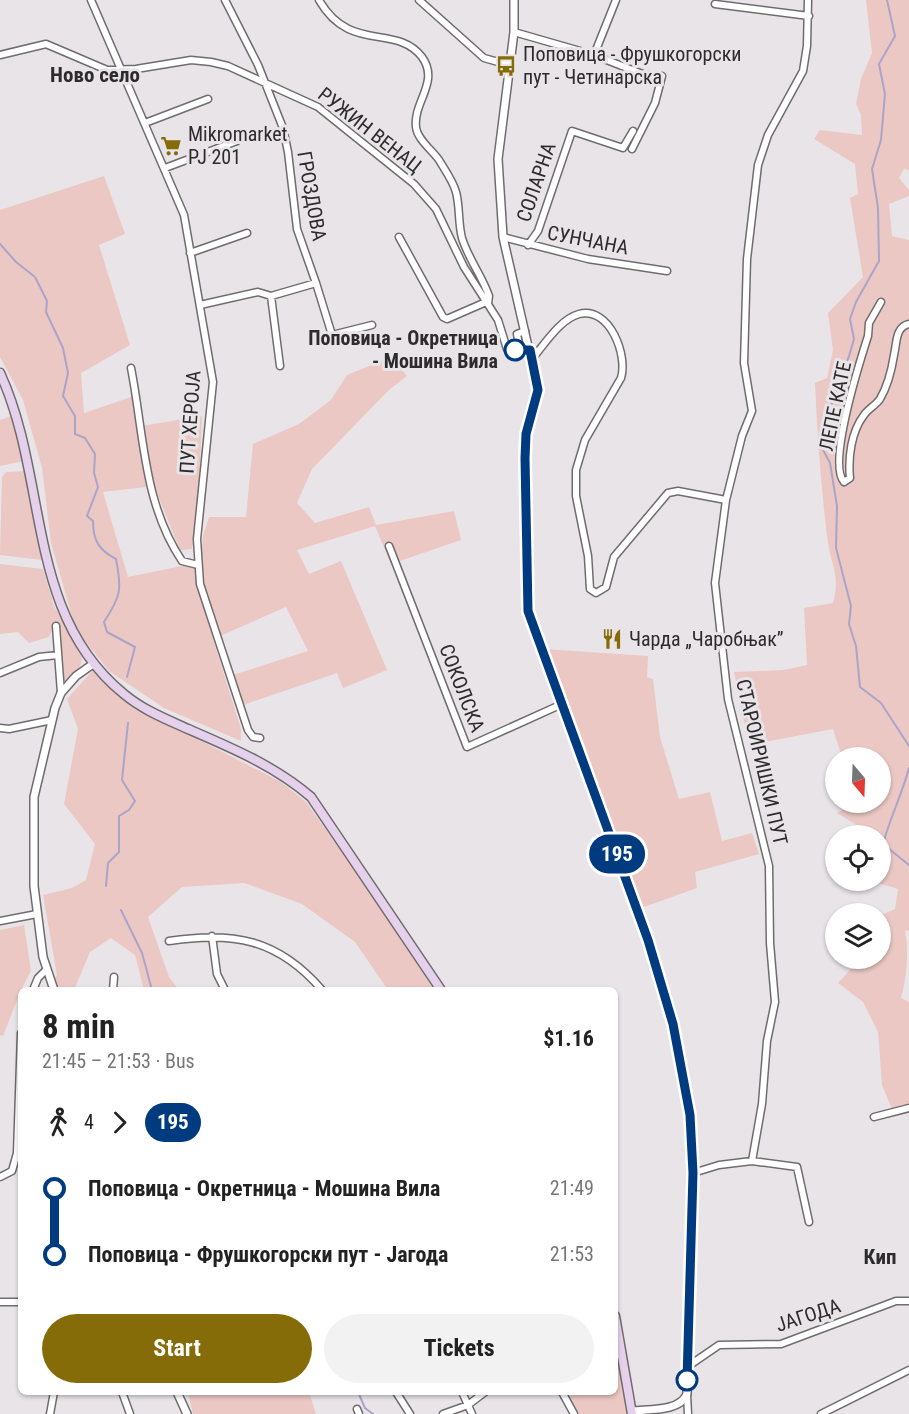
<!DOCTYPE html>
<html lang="en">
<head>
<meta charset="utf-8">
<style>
  body { margin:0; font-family:"Roboto Condensed",sans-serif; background:#f2f2f2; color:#222; height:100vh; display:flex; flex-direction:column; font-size:22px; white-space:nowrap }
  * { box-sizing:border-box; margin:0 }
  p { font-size:20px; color:#767676 }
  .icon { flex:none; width:33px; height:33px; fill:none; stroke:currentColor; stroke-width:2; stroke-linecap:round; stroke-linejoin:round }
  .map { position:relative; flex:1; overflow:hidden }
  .side { position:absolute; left:18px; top:987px; width:600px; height:408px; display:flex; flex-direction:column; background:#fff; border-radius:9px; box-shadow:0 2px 4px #0004 }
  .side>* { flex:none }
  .badge { padding:0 12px; border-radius:20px; font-size:21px; line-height:39px }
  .needle { width:39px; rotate:161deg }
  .controls { position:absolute; left:825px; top:747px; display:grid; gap:12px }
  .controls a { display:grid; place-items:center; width:66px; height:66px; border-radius:50%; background:#fff; box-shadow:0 2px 4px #0004; font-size:30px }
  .map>.badge { position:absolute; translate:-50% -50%; box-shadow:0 0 0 3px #fff }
  .legs { display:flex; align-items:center; gap:9px; height:66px; padding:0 24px; font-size:20px }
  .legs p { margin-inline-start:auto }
  .head { display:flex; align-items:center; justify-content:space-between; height:102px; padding:0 24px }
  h1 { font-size:33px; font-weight:700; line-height:45px }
  .action { display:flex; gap:12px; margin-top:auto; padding:12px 24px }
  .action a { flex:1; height:69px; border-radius:36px; background:#856c09; color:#fff; font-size:24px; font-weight:700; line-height:69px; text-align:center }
  .action a+a { background:#f2f2f2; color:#222 }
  ul { padding:0 24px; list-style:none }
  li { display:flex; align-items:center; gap:21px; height:66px; font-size:22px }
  li i { display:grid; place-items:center; width:9px; height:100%; margin:0 8px; background:currentColor }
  li i::after { content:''; width:15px; height:15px; margin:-8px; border:4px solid; border-radius:50%; background:#fff }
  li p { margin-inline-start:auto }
  li:first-child i { background:linear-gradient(#0000 50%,currentColor 0) }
  li:last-child i { background:linear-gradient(currentColor 50%,#0000 0) }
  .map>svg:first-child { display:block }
</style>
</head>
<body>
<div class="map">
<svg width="909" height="1414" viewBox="0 0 909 1414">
  <rect width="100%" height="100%" fill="#e9e4e8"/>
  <!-- green -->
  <path fill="#ebc8c4" d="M866 0H909V170L904 169 899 178 909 190V196L889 204 892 236 909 240V930L905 931C909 953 907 976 901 998L909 1002V1105L892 1109 882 1085 878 1032 863 1002 838 983 860 959 880 958 881 915 895 909 898 889 872 881 880 880V836L865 835 855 824 837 813 857 803 880 802 881 790 891 785 881 779 880 758 842 757 833 729 749 745 734 672 784 670 807 665 804 608 833 603C841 574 830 564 827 536 821 485 817 434 815 383L827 378 833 350 828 313 863 277 850 198 858 194 855 164 814 139 820 130 862 135 861 115 856 104 861 79 872 53Z
    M104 176 125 234 99 245 130 345 81 373 84 413 137 395 141 426 202 416 198 514 192 549 180 550 154 486 103 492 128 577 201 562 203 536 209 517H246L253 444 299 424 331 400 347 375 391 357 407 376 389 390 312 469 297 503 315 523 369 507 376 525 454 511 461 540 391 564 375 526 297 550 309 574 341 561 387 670 343 688 337 673 243 705 233 675 308 651 286 607 213 639 241 729V741L164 708 109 671 76 630 51 543 42 468 23 400 0 357V210Z
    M12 416 24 461 0 466V420Z
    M26 471 42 560 0 555 2 477 6 472Z
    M0 564 43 569 54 606 81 654C84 667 74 677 63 681L57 633 51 632 49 637 29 643 18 632 0 634Z
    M544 649 648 656 647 677 653 679 660 737 679 799 710 792 722 841 752 833 759 854 695 872 697 888 641 908Z
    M92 671 143 711 281 782 306 802 365 884 434 990H388L355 942 302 904 244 883 182 887 148 917 169 977 179 990H144L135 955 111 938 90 952 74 990H58L54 980 57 975 43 895 72 888 86 880 95 844 64 804 78 729 67 699Z
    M24 925 31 971 21 990 3 1036 0 1035V930Z
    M615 1337 626 1414H578L564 1392H615Z
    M188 1392H309L316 1414H193Z"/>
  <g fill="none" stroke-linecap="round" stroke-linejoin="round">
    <!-- stream -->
    <path stroke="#aba4c9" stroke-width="2" d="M887 0 895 36 879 64 885 94 881 140 872 169 878 208 879 261 856 302 850 319 854 339 849 356 821 433V446L830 463 837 506 836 548 851 606 849 624 856 646 860 687 881 703 909 746
      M0 244 16 262 35 277 47 301 46 312 63 348 68 373 63 396 75 416V434L85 438 95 454 94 473 98 487 87 516 93 521C93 541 99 550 116 559 122 590 121 596 104 622L107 632 135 647 127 677
      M909 768C902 794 890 818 883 844L909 865
      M106 886 108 863 119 852V816L129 810 135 801 122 780 128 723
      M121 910 142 953 152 990
      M358 1392 365 1408 373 1414"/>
    <!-- minor casing -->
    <g stroke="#706c6e" stroke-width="9">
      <path id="minor" d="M91 0 184 215 213 382 197 539 200 584 248 730 253 737 260 738
        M319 0C350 54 396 23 422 57 440 82 413 102 416 127 417 139 432 150 439 160 445 170 453 181 456 192 460 207 458 223 462 238 468 258 482 276 489 296L488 304
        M419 0 484 58 509 65
        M715 4 809 16
        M514 32 594 55 645 75 662 76 655 103 632 149
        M0 55 46 44 107 70 136 69 191 60 211 62 228 66 318 107 414 184 436 209 464 267 498 320 507 349 530 350
        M594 55 616 0
        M145 123 208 99
        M165 168 237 141
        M399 237 443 317 447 319 486 302
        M503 237 588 259 667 271
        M528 245 538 231 572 131 623 148 633 131
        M190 253 247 233
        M316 283 332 335 372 325
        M271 296 280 366
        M881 302 869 323 868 336C860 361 827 464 844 482L850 478C848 458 851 432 864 415 868 409 876 405 880 399 887 387 892 368 894 355 897 343 895 327 909 324
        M200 305 258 292 271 296 316 283 297 229 288 152 283 128 258 65 225 0
        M520 350 517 334 525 331
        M532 359C544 345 560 319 579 314 610 306 628 356 621 378L585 440 576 470V496L588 556 590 589 596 593 606 587 614 557 668 493 678 491 726 500
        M131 368C144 434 143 503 182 561L198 565
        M389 546 467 747 560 705
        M56 626 61 693
        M0 673 39 657 58 655
        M0 728 9 729 52 720
        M0 921 37 914
        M212 936 217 974 225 990
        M169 941C233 931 278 939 322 990
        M33 990 38 978 46 970
        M113 990 114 977
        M874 1117 909 1108
        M752 1161 797 1167 809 1222
        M693 1173 719 1165 752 1161 762 1104 767 1041 775 1002 770 943 769 866 728 699 715 583 726 500 742 436 752 411 744 363 747 259 758 165 768 135 803 71 807 46 808 0
        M0 1177 12 1171 17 1153 21 1033
        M0 1302H21
        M687 1367 719 1345 781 1344 896 1301H909
        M122 1392 130 1414
        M396 1392 410 1414
        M462 1392 472 1414
        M562 1392 574 1414
        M687 1394 688 1414
        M357 1409 359 1414
        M50 1414 54 1392
        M443 1414 468 1405 485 1392
        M821 1414 909 1370"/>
    </g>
    <!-- tertiary casing -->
    <g stroke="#706c6e" stroke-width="10">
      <path id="tertiary" d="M514 0V32L498 159 503 237 538 390 526 434 525 458 528 611 648 940 673 1024 690 1115 693 1173 687 1394C680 1412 648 1409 632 1411
        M54 990 43 957 34 886V797L55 708 61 693 76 676 93 664
        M177 1392 187 1414"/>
    </g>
    <!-- secondary casing -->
    <g stroke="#706c6e" stroke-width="11">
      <path id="secondary" d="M0 373C49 479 25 614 124 694 143 710 166 719 188 729 232 748 275 766 311 797L441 990
        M615 1316 632 1414"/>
    </g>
    <!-- minor -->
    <use href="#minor" stroke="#fff" stroke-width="6"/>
    <!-- tertiary -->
    <use href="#tertiary" stroke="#fff" stroke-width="7"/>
    <!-- secondary -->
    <use href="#secondary" stroke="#e6d1ed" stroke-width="8"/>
  </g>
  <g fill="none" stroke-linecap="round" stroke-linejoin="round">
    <!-- line-1 casing -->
    <g stroke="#fff" stroke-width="14">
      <path id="line-1" d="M515 350H530L538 390 526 434 525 458 528 611 648 940 673 1024 690 1115 693 1173 687 1380"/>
    </g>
    <!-- line-1 -->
    <use href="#line-1" stroke="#003b80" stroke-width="9"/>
  </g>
  <!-- icons -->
  <defs>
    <g id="bus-bare" transform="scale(1.62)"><path d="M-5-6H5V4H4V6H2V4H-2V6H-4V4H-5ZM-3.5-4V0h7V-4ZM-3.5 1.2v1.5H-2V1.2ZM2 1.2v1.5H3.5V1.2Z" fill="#856c09" stroke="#e9e4e8" stroke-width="2.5" paint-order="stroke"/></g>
    <g id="supermarket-bare" transform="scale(1.62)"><path d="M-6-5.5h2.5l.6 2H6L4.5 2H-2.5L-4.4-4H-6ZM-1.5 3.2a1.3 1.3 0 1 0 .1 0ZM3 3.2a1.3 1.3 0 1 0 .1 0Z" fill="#856c09" stroke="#e9e4e8" stroke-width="2.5" paint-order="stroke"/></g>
    <g id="restaurant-bare" transform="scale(1.62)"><path d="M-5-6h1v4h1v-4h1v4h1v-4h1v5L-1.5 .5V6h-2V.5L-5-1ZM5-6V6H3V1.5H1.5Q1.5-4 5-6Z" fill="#856c09" stroke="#e9e4e8" stroke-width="2.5" paint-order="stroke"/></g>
  </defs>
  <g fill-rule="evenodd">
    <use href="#bus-bare" x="506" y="66"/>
    <use href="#supermarket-bare" x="171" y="146"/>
    <use href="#restaurant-bare" x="612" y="639"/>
  </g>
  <!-- markers -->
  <g fill="#fff" stroke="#003b80" stroke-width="3">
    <circle cx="515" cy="350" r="10"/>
    <circle cx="687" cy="1380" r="10"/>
  </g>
  <g text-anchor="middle" stroke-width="6" stroke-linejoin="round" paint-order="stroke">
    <!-- poi labels -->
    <g font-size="20" fill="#2d2b2c" stroke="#e9e4e8" text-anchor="start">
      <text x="523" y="61">Поповица - Фрушкогорски<tspan x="523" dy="23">пут - Четинарска</tspan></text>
      <text x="188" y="141">Mikromarket<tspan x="188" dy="23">PJ 201</tspan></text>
      <text x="629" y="646">Чарда „Чаробњак”</text>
    </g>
    <!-- street labels -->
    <g font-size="20" fill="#2d2b2c" stroke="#e9e4e8">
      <text transform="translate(370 130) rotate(38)" y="7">РУЖИН ВЕНАЦ</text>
      <text transform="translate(536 182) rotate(-71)" y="7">СОЛАРНА</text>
      <text transform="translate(312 196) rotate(80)" y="7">ГРОЗДОВА</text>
      <text transform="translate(588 240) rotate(11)" y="7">СУНЧАНА</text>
      <text transform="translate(835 406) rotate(-78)" y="7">ЛЕПЕ КАТЕ</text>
      <text transform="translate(190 422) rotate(-86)" y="7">ПУТ ХЕРОЈА</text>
      <text transform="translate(462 688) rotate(69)" y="7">СОКОЛСКА</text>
      <text transform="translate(762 762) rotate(77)" y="7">СТАРОИРИШКИ ПУТ</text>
      <text transform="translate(808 1315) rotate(-18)" y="7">ЈАГОДА</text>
    </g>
    <!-- stop labels -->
    <g font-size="20" font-weight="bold" fill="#2d2b2c" stroke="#e9e4e8" text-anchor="end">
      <text x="498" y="345">Поповица - Окретница<tspan x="498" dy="23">- Мошина Вила</tspan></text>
    </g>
    <!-- neighbourhood labels -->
    <g font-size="21" font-weight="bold" fill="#2d2b2c" stroke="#e9e4e8">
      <text x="95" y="82">Ново село</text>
      <text x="880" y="1264">Кип</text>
    </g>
  </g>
</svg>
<div class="controls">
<a><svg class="needle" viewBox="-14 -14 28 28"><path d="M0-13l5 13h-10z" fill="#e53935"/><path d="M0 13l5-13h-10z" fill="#767676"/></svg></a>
<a><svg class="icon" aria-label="locate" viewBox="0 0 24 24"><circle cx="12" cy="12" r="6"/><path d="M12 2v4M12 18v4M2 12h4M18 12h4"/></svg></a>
<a><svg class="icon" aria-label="layers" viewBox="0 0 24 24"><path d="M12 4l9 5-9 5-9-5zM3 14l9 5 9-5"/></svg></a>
</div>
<b class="badge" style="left:617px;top:854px;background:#003b80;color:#fff">195</b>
<section class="side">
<div class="head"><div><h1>8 min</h1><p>21:45 – 21:53 · Bus</p></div><b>$1.16</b></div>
<div class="legs"><svg class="icon" aria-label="walk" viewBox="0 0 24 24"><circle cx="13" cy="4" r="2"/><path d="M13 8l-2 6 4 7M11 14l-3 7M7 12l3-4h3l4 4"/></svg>4<svg class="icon" aria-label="forward" viewBox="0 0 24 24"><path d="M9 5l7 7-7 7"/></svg><b class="badge" style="background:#003b80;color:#fff">195</b></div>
<ul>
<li><i style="color:#003b80"></i><b>Поповица - Окретница - Мошина Вила</b><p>21:49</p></li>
<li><i style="color:#003b80"></i><b>Поповица - Фрушкогорски пут - Јагода</b><p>21:53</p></li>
</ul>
<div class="action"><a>Start</a><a>Tickets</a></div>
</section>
</div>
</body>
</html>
